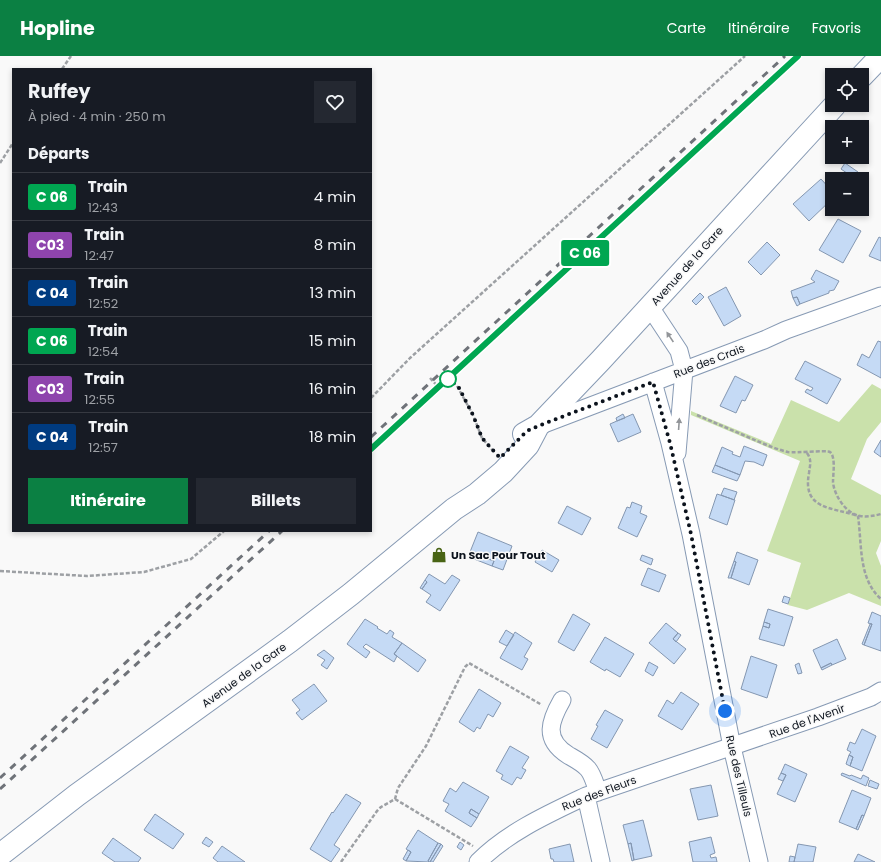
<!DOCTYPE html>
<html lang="fr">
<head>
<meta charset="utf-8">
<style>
  body { margin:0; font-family:Poppins,sans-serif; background:#242831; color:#f1f3f6; height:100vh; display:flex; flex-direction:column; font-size:15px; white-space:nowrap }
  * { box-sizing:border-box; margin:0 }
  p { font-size:13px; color:#9ea1a6 }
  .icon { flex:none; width:22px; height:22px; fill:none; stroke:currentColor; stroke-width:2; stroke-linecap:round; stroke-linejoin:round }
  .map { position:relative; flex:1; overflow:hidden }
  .details { position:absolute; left:12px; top:12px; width:360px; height:464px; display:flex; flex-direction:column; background:#171b24; border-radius:0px; box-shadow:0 2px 6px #0003 }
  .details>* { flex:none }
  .badge { padding:0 8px; border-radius:3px; font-size:14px; line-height:26px }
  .controls { position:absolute; left:825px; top:12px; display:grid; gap:8px }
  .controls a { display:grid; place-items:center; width:44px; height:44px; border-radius:0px; background:#171b24; box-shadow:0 2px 6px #0003; font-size:20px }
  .you { position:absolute; width:20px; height:20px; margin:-10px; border:3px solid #fff; border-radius:50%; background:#1a73e8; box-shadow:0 0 0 6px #1a73e833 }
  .map>.badge { position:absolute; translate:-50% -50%; box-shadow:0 0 0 2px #fff }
  h2 { padding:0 16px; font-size:15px; line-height:36px }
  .round { display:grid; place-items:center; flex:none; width:42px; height:42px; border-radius:0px; background:#242831 }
  .head { display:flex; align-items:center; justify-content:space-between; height:68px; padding:0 16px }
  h1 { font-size:19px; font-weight:700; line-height:30px }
  .primary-button { display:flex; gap:8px; margin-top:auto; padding:8px 16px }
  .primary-button a { flex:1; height:46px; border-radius:0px; background:#0b8043; color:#fff; font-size:16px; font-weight:700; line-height:46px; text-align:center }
  .primary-button a+a { background:#242831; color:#f1f3f6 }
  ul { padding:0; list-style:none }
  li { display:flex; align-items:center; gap:12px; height:48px; padding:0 16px; border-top:1px solid #363941 }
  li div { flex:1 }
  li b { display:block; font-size:15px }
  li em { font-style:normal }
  li .badge { min-width:44px; font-weight:700; text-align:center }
  header { display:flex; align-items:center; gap:24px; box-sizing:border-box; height:56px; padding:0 20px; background:#0b8043; color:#fff }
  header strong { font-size:19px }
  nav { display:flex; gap:22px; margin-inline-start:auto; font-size:14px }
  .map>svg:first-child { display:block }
</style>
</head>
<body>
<header>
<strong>Hopline</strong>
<nav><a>Carte</a><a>Itinéraire</a><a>Favoris</a></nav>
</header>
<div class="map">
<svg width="881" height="806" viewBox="0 0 881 806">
  <rect width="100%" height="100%" fill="#f9f9f9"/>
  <!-- green -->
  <path fill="#cae1ab" d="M872 328 881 333V366L867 383 851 423 881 439V485L876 497 881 510V550L849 537 807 554 788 549 801 507 767 495 800 405 691 359V355L771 388 791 344 839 366Z"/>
  <!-- building -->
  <path fill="#c5daf5" stroke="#8497b1" d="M845 107 858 116 854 122 841 113Z
    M821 123 832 135V143L809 165 793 148Z
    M838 163 861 175 843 207 819 194Z
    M879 181 881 182V205L869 200Z
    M767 186 780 199 761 219 748 206Z
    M816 214 839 225 834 234 829 235V237L800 248 797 241 793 242 791 235 815 226 811 223Z
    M726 231 741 260 724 270 708 241Z
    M700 237 704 241 696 249 692 245Z
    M797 241 800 248 797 250 793 242Z
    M878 285 881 286V322L857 309 862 298 869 302Z
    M805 305 841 323 827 348 805 336 807 333 811 335 813 332 795 323Z
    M735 320 753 329 745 345 742 344 736 357 720 350Z
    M623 358 625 362 617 365 616 362Z
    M633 358 641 376 618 386 610 368Z
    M881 384V401L874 396Z
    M744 390 767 399 763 410 754 406 745 405 740 419 715 409 722 391 733 396 732 398 740 401Z
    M715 409 740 419 737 425 712 416Z
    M724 432 737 436 734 444 721 439Z
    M717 438 735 444 727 469 709 462Z
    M632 446 642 450 640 457 647 460 637 481 618 472 627 451 630 452Z
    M567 450 591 462 582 479 558 467Z
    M478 476 512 490 503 514 492 510 494 505 470 496Z
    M542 494 559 504 552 516 535 506Z
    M470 496 494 505 492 510 469 501Z
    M737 496 758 504 749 529 731 522 736 506 734 505Z
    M642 499 653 503 651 509 640 504Z
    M734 505 736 506 731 522H728Z
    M648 512 666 519 659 536 641 529Z
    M429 518 445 528 452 519 460 524 440 555 426 546 431 539 422 533 427 526 425 524Z
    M425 524 427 526 422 533 420 532Z
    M784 540 790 542 788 548 782 546Z
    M768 553 793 561 784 590 759 583 763 570 769 572 770 568 764 566Z
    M872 556 881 560V595L864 589 872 568 868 567Z
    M573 558 590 568 574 595 558 586Z
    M365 563 378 571 377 572 387 578 390 574 394 577 392 581 402 587 394 598 397 600 394 606 366 588 363 591 370 596 366 602 347 588Z
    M764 566 770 568 769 572 763 570Z
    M666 567 678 577 673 583 686 593 674 608 649 587Z
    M870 568H872L864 589 862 588Z
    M506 574 514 579 507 590 499 586Z
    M515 576 532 587 524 601 528 603 522 614 500 602Z
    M678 577 681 579 676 586 673 583Z
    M605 581 634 598 620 621 606 613 605 615 590 606Z
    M837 583 846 603 832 609 831 607 821 612 813 594Z
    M402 587 426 604 418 616 394 598Z
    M324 594 334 602 327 613 321 609 325 604 317 599Z
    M751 600 777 609 767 642 741 633Z
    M649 606 658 611 653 620 645 615Z
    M799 607 802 617 798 618 795 609Z
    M831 607 832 609 822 614 821 612Z
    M314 628 327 645 302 664 296 657 300 654 292 644Z
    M479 633 501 647 493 661 488 658 480 673 477 671 474 676 459 666Z
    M681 636 699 648 682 674 658 660 667 644 673 648Z
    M605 654 623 664 607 692 591 683 598 670 596 669Z
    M862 673 876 680 862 715 850 710 853 701 849 699 851 696 847 694 850 686 855 688Z
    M510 690 529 701 522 712 526 714 521 723 517 721 512 729 501 723 503 719 496 715Z
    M849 699 853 701 850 710 846 708Z
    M785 708 807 718 795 746 777 738 786 719 781 717Z
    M781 717 786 719 783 725 778 723Z
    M842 717 850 720 851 719 861 723 863 719 869 722 866 730 841 719Z
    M870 724 879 728 877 733 868 730Z
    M463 726 489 741 479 758 471 753 469 757 477 762 471 771 445 755 449 748 443 745 450 732 456 736Z
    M711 729 718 760 698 764 690 733Z
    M852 734 871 742 864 760 862 759 856 773 839 766Z
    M346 738 361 747 334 789 340 793 331 806 310 793 332 756 333 757Z
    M471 753 479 758 477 762 469 757Z
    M155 758 184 778 173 793 144 774Z
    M862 759 864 760 858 774 856 773Z
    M643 764 652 800 634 804 631 787 628 788 623 769Z
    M418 774 438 787 428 805 429 806 406 805 411 796 406 793Z
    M206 781 213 786 209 791 202 787Z
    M711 781 715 797 710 799 711 802 716 801 717 806H693L689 786Z
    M113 782 141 802 138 806H115L102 797Z
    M460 786 464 789 461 794 457 791Z
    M438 787 441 788 430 806H429L428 805Z
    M631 787 634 804 632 805 628 788Z
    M441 788 443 790 433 806H430Z
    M570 788 574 806H554L553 803H551L549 793Z
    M798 788 816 791 813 806H794Z
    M222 790 245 806H218L213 802Z
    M408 794 411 796 406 805 403 803Z
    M858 798 875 806H854Z
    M790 800 795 801 794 806H789Z"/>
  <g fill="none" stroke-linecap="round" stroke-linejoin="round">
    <!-- street casing -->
    <g stroke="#879ab4" stroke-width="19">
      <path id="street" d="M650 251 679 295 684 314 677 397
        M653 326 670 387 691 478 732 691 759 806
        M541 369 764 284 786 274 881 240
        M562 644C550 665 543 683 568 699 575 703 583 707 588 713 593 719 595 728 598 736
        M586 740 601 806
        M478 806C508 776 548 758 586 740L818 661 871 641 881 635"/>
    </g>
    <!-- secondary casing -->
    <g stroke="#879ab4" stroke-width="24">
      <path id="secondary" d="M862 20 881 0
        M524 378 538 370 601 304 835 49
        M0 799 77 739 290 585 351 538 454 453 477 438 503 416 528 389 538 370"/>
    </g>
    <!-- path -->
    <path stroke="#9da0a4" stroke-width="2.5" stroke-dasharray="4 2" stroke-linecap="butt" d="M62 13 71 0
      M0 107 13 87
      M430 322 441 334
      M457 330 473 359 482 382 495 397
      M371 342 410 302 745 0
      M697 359C715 367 732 374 750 382 762 387 775 393 788 396 795 397 828 394 830 396 836 401 833 418 833 426 834 439 846 458 860 460 867 461 874 460 881 458
      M807 397C812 404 810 409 809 417 802 454 832 451 858 460 862 487 858 523 881 543
      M0 515 87 520 144 516 191 503 224 475
      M395 743 473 790
      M341 806 377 755 381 751 395 743 398 732 426 690 465 611 469 607 542 649"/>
    <!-- street -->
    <use href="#street" stroke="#fff" stroke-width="17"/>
    <!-- secondary -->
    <use href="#secondary" stroke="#fff" stroke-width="22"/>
    <!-- rail -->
    <path stroke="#6f7379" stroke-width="3" stroke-dasharray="7 7" stroke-linecap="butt" d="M371 381 785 0
      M371 393 798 0
      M0 722 269 475
      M0 733 282 475"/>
  </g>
  <!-- one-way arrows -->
  <defs><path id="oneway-solid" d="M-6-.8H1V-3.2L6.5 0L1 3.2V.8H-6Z"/></defs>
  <g fill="#929599">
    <use href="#oneway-solid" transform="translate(670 281) rotate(-124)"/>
    <use href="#oneway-solid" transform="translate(679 368) rotate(-86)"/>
  </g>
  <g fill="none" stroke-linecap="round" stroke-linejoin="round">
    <!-- line casing -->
    <g stroke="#fff" stroke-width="9">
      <path id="line" d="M371 393 798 0"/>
    </g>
    <!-- line -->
    <use href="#line" stroke="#00a651" stroke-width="6"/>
    <!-- walk -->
    <path stroke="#0c131d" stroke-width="4" stroke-dasharray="0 7.2" d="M448 323 458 330 473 359 482 382 500 402 527 375 538 370 653 326 670 387 691 478 725 655"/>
  </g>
  <!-- icons -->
  <defs>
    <g id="shop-bare" transform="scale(1.2)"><path d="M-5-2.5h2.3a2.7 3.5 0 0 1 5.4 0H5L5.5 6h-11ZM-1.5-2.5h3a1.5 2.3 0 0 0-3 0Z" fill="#496415" stroke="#f9f9f9" stroke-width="2.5" paint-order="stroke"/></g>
  </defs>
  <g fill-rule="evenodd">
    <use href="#shop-bare" x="439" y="499"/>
  </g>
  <!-- markers -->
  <circle fill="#fff" stroke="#00a651" stroke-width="2" cx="448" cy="323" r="8"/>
  <g text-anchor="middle" stroke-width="3" stroke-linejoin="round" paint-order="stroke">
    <!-- street labels -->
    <g font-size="11" fill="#0c131d" stroke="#f9f9f9">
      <text transform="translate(687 210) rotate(-48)" y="4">Avenue de la Gare</text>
      <text transform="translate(709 305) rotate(-21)" y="4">Rue des Crais</text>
      <text transform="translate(244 619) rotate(-36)" y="4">Avenue de la Gare</text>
      <text transform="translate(807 665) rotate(-20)" y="4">Rue de l'Avenir</text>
      <text transform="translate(739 720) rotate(77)" y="4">Rue des Tilleuls</text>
      <text transform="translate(599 737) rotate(-21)" y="4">Rue des Fleurs</text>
    </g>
    <!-- poi labels -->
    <g font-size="11" font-weight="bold" fill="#0c131d" stroke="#f9f9f9" text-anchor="start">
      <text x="451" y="503">Un Sac Pour Tout</text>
    </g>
  </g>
</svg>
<div class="controls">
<a><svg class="icon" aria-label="locate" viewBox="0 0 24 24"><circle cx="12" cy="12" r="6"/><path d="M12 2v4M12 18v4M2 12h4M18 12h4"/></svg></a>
<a>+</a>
<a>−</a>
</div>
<div class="you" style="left:725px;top:655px"></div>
<b class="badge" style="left:585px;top:197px;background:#00a651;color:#fff">C 06</b>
<section class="details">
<div class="head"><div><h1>Ruffey</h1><p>À pied · 4 min · 250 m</p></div><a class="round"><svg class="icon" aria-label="heart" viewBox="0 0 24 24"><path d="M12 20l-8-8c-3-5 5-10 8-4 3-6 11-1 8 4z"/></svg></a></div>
<h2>Départs</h2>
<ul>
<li><span class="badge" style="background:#00a651;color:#fff">C 06</span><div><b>Train</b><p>12:43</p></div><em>4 min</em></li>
<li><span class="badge" style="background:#8e44ad;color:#fff">C03</span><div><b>Train</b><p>12:47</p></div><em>8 min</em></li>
<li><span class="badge" style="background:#003b80;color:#fff">C 04</span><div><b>Train</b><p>12:52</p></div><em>13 min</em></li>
<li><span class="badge" style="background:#00a651;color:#fff">C 06</span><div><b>Train</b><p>12:54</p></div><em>15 min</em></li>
<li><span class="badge" style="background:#8e44ad;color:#fff">C03</span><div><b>Train</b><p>12:55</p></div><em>16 min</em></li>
<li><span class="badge" style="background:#003b80;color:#fff">C 04</span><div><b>Train</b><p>12:57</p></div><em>18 min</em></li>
</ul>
<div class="primary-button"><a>Itinéraire</a><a>Billets</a></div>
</section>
</div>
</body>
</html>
